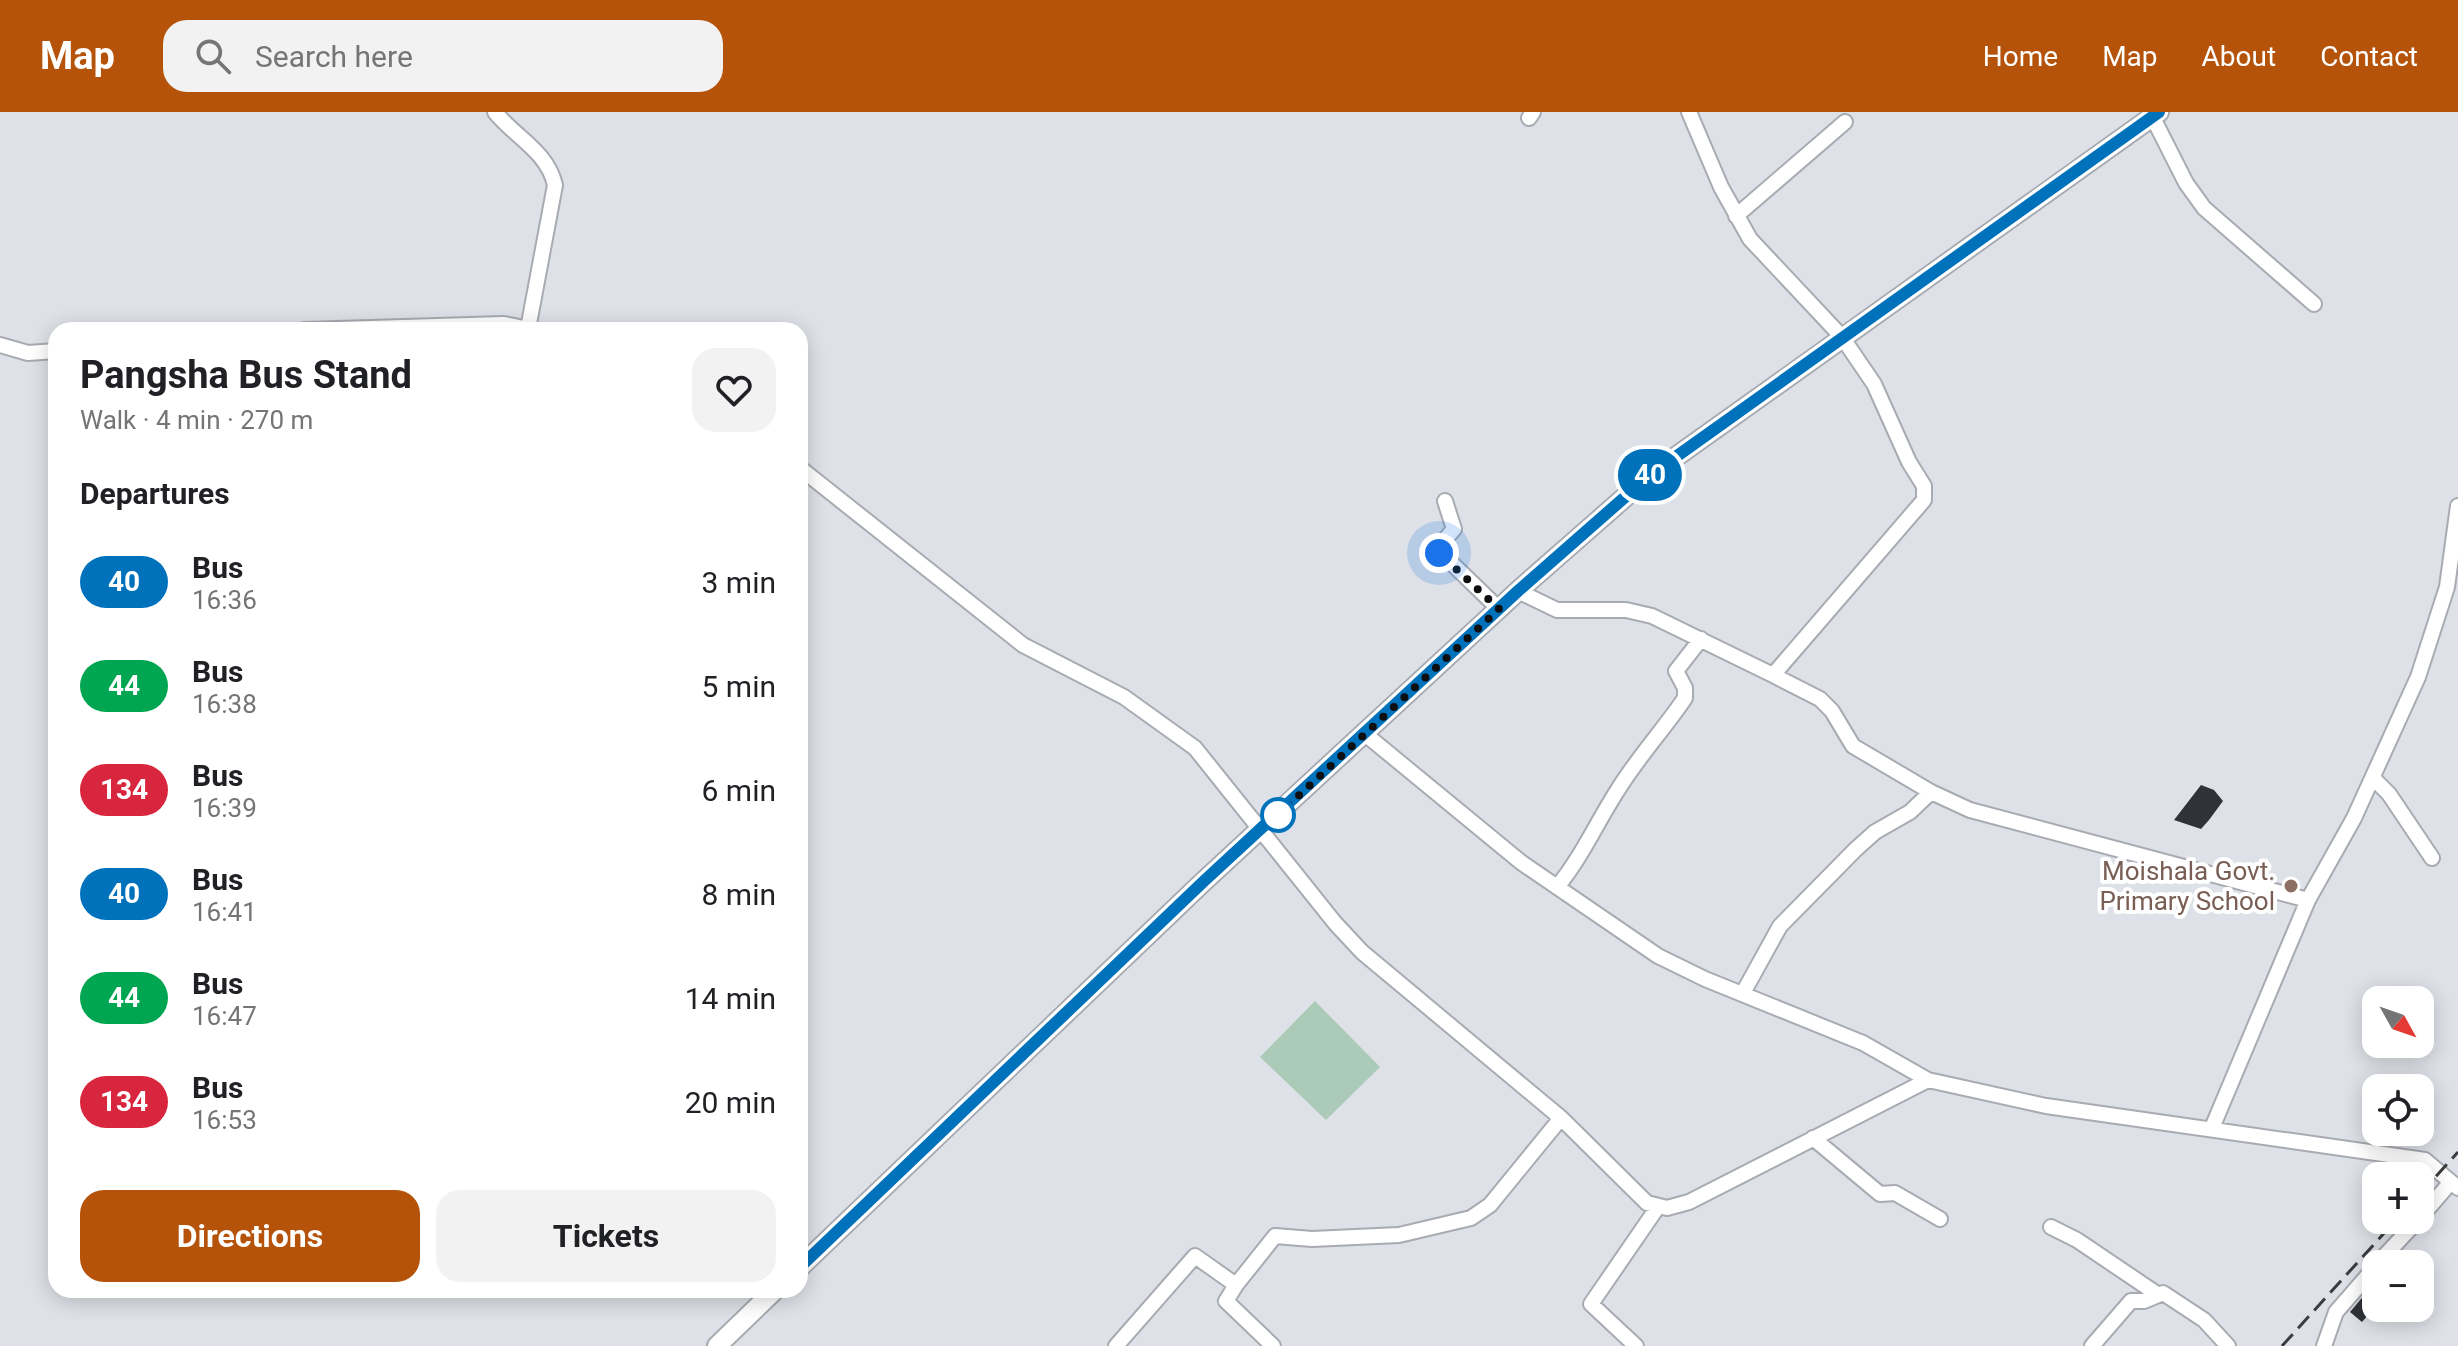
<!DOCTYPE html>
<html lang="en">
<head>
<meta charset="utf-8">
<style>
  body { margin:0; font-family:Roboto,sans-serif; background:#f2f2f2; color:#202124; height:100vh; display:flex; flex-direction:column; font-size:30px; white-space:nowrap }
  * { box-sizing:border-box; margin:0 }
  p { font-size:26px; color:#757577 }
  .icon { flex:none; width:44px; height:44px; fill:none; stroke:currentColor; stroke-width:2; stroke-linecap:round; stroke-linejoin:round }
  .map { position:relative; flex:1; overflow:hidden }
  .side { position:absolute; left:48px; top:210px; width:760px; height:976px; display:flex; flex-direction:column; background:#fff; border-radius:24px; box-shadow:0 4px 20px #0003 }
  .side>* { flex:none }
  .badge { padding:0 16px; border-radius:26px; font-size:28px; line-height:52px }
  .needle { width:52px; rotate:130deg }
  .tools { position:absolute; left:2362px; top:874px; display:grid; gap:16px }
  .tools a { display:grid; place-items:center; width:72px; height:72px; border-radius:16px; background:#fff; box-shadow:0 4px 20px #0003; font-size:40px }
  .you { position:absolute; width:40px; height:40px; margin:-20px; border:6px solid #fff; border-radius:50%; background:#1a73e8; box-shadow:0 0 0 12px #1a73e833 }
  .map>.badge { position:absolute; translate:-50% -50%; box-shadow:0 0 0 4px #fff }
  h2 { padding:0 32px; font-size:30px; line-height:72px }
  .round { display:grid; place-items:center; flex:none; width:84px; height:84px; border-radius:24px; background:#f2f2f2 }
  .summary { display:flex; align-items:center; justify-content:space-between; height:136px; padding:0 32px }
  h1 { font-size:38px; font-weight:700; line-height:60px }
  .cta { display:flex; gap:16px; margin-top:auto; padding:16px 32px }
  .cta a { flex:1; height:92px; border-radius:24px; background:#b45309; color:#fff; font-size:32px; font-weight:700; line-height:92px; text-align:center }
  .cta a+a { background:#f2f2f2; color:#202124 }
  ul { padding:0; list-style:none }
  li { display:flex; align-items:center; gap:24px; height:104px; padding:0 32px }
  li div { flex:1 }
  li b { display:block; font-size:30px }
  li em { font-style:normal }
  li .badge { min-width:88px; font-weight:700; text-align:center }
  header { display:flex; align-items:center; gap:48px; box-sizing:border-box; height:112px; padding:0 40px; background:#b45309; color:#fff }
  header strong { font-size:38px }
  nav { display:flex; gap:44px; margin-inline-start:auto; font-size:28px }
  .search { width:560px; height:72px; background:#f2f2f2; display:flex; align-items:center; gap:20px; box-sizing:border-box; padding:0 28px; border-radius:24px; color:#757577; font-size:30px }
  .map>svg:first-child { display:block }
</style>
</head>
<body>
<header>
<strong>Map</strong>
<div class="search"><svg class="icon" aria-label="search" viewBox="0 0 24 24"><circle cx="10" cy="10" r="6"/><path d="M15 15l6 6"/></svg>Search here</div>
<nav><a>Home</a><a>Map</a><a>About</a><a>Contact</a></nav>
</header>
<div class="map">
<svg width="2458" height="1234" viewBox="0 0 2458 1234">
  <rect width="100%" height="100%" fill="#dee1e7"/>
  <!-- green -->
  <path fill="#abcab8" d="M1315 889 1380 955 1326 1008 1260 945Z"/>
  <!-- building -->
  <path fill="#303237" d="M2201 673 2214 678 2223 689 2209 708 2201 717 2174 708Z
    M2376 1169V1194L2362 1210 2350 1200Z"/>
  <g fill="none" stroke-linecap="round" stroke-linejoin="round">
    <!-- minor casing -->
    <g stroke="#a8abb1" stroke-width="18">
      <path id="minor" d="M495 0C516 26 547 39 555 73L528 217
        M2150 0 2186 71 2204 96 2314 192
        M1529 6 1533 0
        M1736 104 1845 10
        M304 218 504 212 534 218
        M0 233 28 241 56 239
        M800 356 1023 533 1124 585 1195 636 1335 811 1362 840 1561 1006 1647 1091 1667 1096 1689 1090 1928 968 2046 994 2425 1048 2458 1076
        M1445 389 1454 417 1437 437 1499 497
        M1518 479 1557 498H1626L1652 504 1773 563 1924 388V374L1909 350 1874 272 1842 225 1750 127 1721 75 1689 0
        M1773 563 1820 587 1832 599 1853 634 1931 680 1970 698 2308 788
        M1365 622 1522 751 1658 844 1705 867 1863 931 1928 968
        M2373 666 2389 682 2432 746
        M1557 775C1582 745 1598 708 1619 676 1639 644 1664 617 1685 586V576L1676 559 1701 527
        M1743 881 1780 814 1856 737 1875 720 1910 700 1931 680
        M2212 1016 2308 788 2354 706 2418 565 2447 475 2458 394
        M1813 1026 1880 1082 1895 1081 1940 1107
        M2420 1106 2450 1071
        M2051 1115 2077 1128 2157 1182
        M2377 1152 2418 1108
        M1236 1173 1226 1189 1273 1234
        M1116 1234 1195 1144 1236 1173 1275 1124 1312 1127 1399 1123 1471 1106 1490 1093 1561 1006
        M1636 1234 1591 1192 1657 1096
        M2092 1234 2131 1189H2144L2163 1181 2204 1208 2228 1234
        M2324 1234 2336 1200 2376 1154"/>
    </g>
    <!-- major casing -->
    <g stroke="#a8abb1" stroke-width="22">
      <path id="major" d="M800 1155 1203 770 1518 479 1649 364 2159 0
        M717 1234 775 1178"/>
    </g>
    <!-- minor -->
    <use href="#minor" stroke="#fff" stroke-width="14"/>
    <!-- major -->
    <use href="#major" stroke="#fff" stroke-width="18"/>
    <!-- rail -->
    <path stroke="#3a3d40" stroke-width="3" stroke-dasharray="16 8" stroke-linecap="butt" d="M2420 1082 2458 1040
      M2282 1234 2396 1108"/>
  </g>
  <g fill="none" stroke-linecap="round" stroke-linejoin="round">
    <!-- line casing -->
    <g stroke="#fff" stroke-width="18">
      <path id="line" d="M800 1155 1203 770 1518 479 1649 364 2159 0"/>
    </g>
    <!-- line -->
    <use href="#line" stroke="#0072bc" stroke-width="12"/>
    <!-- walk -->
    <path stroke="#0d0f11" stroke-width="8" stroke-dasharray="0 14.4" d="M1278 703 1499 497 1439 441"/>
  </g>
  <!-- markers -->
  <circle fill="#fff" stroke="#0072bc" stroke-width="4" cx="1278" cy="703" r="16"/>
  <circle fill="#8d6e63" stroke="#fff" stroke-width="3" cx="2291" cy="774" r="8"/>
  <g text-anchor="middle" stroke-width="8" stroke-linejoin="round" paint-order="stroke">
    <!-- education labels -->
    <g font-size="26" fill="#785e54" stroke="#fff" text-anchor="end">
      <text x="2275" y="768">Moishala Govt.<tspan x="2275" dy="30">Primary School</tspan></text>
    </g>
  </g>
</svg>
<div class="tools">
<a><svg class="needle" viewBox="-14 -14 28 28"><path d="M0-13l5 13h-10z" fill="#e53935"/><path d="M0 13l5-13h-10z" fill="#757577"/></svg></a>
<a><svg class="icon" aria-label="locate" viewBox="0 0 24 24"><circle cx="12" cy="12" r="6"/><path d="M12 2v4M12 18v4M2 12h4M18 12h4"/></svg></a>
<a>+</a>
<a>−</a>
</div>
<div class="you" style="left:1439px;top:441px"></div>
<b class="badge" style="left:1650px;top:363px;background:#0072bc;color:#fff">40</b>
<section class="side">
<div class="summary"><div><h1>Pangsha Bus Stand</h1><p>Walk · 4 min · 270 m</p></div><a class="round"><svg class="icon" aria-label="heart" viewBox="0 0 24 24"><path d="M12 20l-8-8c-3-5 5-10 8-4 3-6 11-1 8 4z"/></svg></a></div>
<h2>Departures</h2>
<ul>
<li><span class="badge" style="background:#0072bc;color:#fff">40</span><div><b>Bus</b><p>16:36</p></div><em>3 min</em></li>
<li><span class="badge" style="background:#00a651;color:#fff">44</span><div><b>Bus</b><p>16:38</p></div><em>5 min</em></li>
<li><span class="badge" style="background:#d7263d;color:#fff">134</span><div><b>Bus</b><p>16:39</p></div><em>6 min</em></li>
<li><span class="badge" style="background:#0072bc;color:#fff">40</span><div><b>Bus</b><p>16:41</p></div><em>8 min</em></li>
<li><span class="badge" style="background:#00a651;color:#fff">44</span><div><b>Bus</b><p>16:47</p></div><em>14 min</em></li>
<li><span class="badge" style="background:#d7263d;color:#fff">134</span><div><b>Bus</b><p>16:53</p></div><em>20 min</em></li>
</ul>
<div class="cta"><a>Directions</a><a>Tickets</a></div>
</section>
</div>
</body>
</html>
